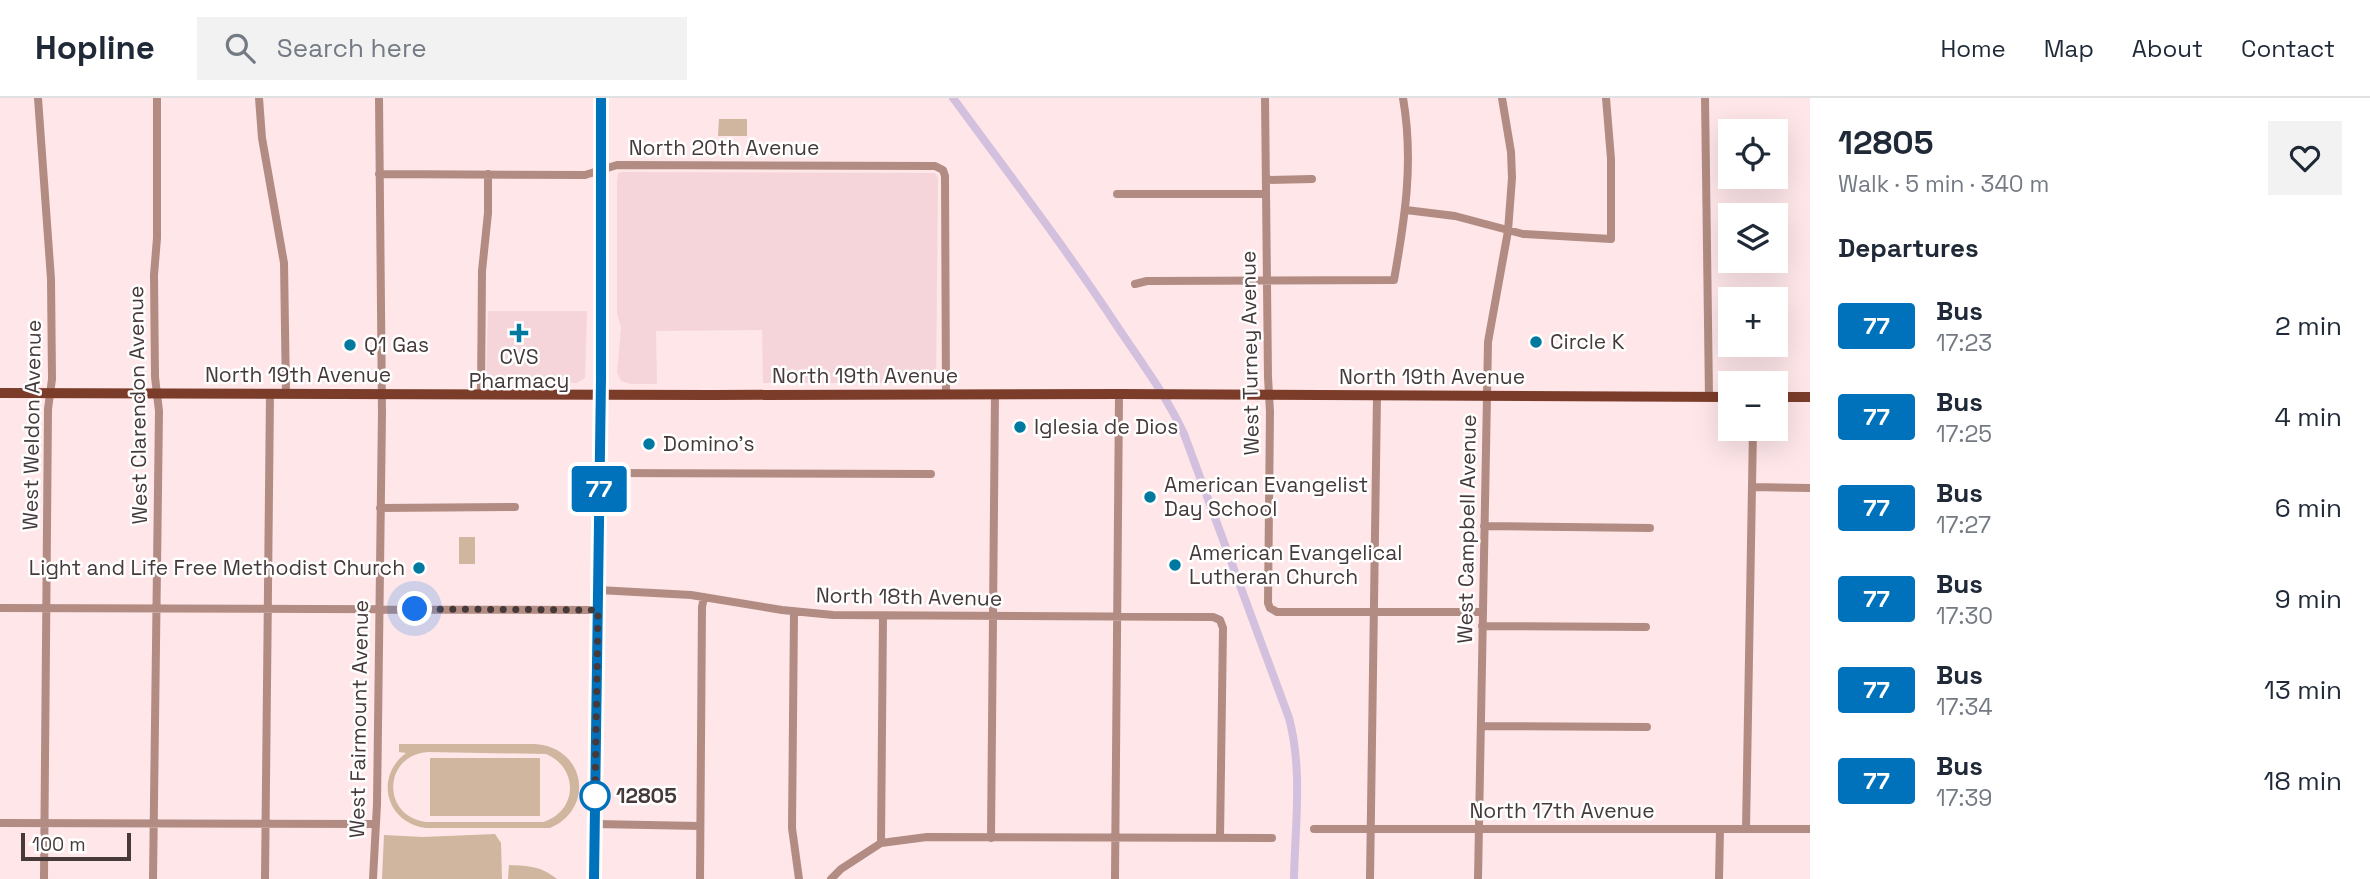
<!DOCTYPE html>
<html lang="en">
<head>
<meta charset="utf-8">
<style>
  body { margin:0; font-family:"Space Grotesk",sans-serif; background:#f2f2f3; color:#1f2937; height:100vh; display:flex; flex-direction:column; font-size:26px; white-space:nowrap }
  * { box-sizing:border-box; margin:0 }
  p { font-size:23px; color:#747a83 }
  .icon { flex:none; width:38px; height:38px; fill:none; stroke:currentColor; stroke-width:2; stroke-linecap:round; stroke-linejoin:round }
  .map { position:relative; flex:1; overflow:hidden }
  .sheet { display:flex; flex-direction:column; background:#fff; width:560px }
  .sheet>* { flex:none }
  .badge { padding:0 14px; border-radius:5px; font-size:24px; line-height:46px }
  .tools { position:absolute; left:1718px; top:21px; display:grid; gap:14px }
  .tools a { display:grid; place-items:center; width:70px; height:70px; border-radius:0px; background:#fff; box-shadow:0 7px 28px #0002; font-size:35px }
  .scale { position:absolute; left:21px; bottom:18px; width:110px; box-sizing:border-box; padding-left:7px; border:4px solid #45393a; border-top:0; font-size:19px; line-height:24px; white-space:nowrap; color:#45393a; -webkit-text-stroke:5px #fff; paint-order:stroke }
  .you { position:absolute; width:35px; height:35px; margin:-18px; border:5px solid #fff; border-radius:50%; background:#1a73e8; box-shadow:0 0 0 10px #1a73e833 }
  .map>.badge { position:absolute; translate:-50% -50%; box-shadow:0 0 0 4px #fff }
  h2 { padding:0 28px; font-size:26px; line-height:63px }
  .round { display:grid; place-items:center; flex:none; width:74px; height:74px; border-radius:0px; background:#f2f2f3 }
  .head { display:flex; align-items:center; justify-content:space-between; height:119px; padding:0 28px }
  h1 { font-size:33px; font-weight:600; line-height:52px }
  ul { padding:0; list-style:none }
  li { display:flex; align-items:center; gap:21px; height:91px; padding:0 28px }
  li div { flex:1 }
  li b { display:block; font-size:26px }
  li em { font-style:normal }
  li .badge { min-width:77px; font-weight:700; text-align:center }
  header { display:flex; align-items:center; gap:42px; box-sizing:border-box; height:98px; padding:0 35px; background:#fff; border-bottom:2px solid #e0e1e3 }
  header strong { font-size:33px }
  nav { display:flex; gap:38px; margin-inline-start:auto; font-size:24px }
  .search { width:490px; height:63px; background:#f2f2f3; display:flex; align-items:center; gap:18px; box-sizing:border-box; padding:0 24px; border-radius:0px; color:#747a83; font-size:26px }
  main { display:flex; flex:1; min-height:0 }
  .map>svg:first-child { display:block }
</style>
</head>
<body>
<header>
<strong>Hopline</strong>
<div class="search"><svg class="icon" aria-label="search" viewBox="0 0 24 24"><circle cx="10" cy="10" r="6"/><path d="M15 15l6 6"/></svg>Search here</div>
<nav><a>Home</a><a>Map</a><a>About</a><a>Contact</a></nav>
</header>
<main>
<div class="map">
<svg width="1810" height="781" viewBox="0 0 1810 781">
  <rect width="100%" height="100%" fill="#fee6e9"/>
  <!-- built -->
  <path fill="#f5d5d9" d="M622 74 935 75 938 80 936 283 932 285H763L762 232 656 233 657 286H631L621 283 617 275 621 230 617 215V84L618 75Z
    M488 213H587L585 280 577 285 514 281 490 284 486 279Z"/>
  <!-- green -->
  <path fill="#d0b69f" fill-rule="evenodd" d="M719 21H747V38H718Z
    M459 439H475V466H459Z
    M399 646H535C585 649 596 710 550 730H426C386 725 374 679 406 655L399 654ZM428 654 546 656C579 670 578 713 543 724H426C381 718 383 657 428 654Z
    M430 660H540V718H430Z
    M495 736 501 745 502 781H382L384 737 423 739Z
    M509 767C529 768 541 768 557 781H508Z"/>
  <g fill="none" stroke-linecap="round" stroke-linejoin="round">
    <!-- canal -->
    <path stroke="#d3bfde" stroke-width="8" d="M953 0C1009 76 1067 152 1119 231 1142 265 1167 299 1184 336L1289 620C1303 672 1295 728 1294 781"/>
    <!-- minor -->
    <path stroke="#b28c82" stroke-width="8" d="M38 0 51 181 52 281 48 311 44 781
      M259 0 262 40 284 165 286 296
      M1265 0 1268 279 1270 314 1268 505 1270 510 1277 514H1483
      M1705 0 1709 299
      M379 76 585 77 617 67 935 68 943 72 945 78 946 297
      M1266 82 1312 81
      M1117 96H1266
      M1406 112 1455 118 1523 136 1611 141V61L1606 0
      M1135 186 1147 183 1394 182C1405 120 1414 63 1403 0
      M481 296 482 173 488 115V76
      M599 375 931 376
      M1752 389 1810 390
      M380 410 515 409
      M1484 428 1650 430
      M598 492 691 497 782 512 833 517 1213 519 1220 522 1223 530 1220 740
      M0 510 598 512
      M794 514 792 730 799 781
      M1482 528 1646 529
      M1481 628 1647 629
      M0 725 375 726
      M595 726 700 728
      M1314 731H1810
      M1746 731 1753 331
      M991 740 995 297
      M881 745 883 518
      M153 781 159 313 155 279 154 177 157 140V0
      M265 781 270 296
      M373 781 377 706 382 314 379 0
      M700 781 702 509 704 499
      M831 781 841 771 881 745 927 739 1272 740
      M1115 781 1119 296
      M1370 781 1377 298
      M1478 781 1488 244 1508 133 1512 80 1511 54 1502 0
      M1719 781 1720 731"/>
    <!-- major -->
    <path stroke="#7b3c2a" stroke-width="10" d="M0 295 712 297 1119 296 1731 299
      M1776 299H1810
      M594 781 601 281V0"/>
  </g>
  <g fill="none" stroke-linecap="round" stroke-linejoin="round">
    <!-- line casing -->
    <g stroke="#fff" stroke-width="16">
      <path id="line" d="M594 781 601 281V0"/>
    </g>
    <!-- line -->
    <use href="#line" stroke="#0072bc" stroke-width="10"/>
    <!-- walk -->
    <path stroke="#45393a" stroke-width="7" stroke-dasharray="0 12.6" d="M415 511 598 512 595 698"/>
  </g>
  <!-- markers -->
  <g fill="#0079a1" stroke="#fff" stroke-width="2.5">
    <path d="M515.5 224.5h7v7h7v7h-7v7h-7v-7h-7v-7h7z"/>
    <circle cx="1536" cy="244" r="7"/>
    <circle cx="350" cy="247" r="7"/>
    <circle cx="1020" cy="329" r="7"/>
    <circle cx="649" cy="346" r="7"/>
    <circle cx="1150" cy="399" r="7"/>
    <circle cx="1175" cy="467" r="7"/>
    <circle cx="419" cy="470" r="7"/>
  </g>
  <circle fill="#fff" stroke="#0072bc" stroke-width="3.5" cx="595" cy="698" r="14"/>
  <g text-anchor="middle" stroke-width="5" stroke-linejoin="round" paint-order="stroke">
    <!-- street labels -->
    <g font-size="21" fill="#45393a" stroke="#fff">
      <text x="724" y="57">North 20th Avenue</text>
      <text transform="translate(1250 255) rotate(-91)" y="7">West Turney Avenue</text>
      <text x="298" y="284">North 19th Avenue</text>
      <text x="865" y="285">North 19th Avenue</text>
      <text x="1432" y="286">North 19th Avenue</text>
      <text transform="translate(138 307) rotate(-91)" y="7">West Clarendon Avenue</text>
      <text transform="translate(32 327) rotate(-89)" y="7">West Weldon Avenue</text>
      <text transform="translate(1467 431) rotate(-89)" y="7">West Campbell Avenue</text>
      <text transform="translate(909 499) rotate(1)" y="7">North 18th Avenue</text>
      <text transform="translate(359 621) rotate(-89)" y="7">West Fairmount Avenue</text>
      <text x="1562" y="720">North 17th Avenue</text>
    </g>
    <!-- poi labels -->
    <g font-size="21" fill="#45393a" stroke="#fff" text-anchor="start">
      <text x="1550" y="251">Circle K</text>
      <text x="364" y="254">Q1 Gas</text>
      <text x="519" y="266" text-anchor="middle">CVS<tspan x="519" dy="24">Pharmacy</tspan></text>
      <text x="1034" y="336">Iglesia de Dios</text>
      <text x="663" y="353">Domino's</text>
      <text x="1164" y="394">American Evangelist<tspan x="1164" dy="24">Day School</tspan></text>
      <text x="1189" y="462">American Evangelical<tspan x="1189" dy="24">Lutheran Church</tspan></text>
      <text x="405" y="477" text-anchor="end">Light and Life Free Methodist Church</text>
    </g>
    <!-- stop labels -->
    <g font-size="21" font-weight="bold" fill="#45393a" stroke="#fff" text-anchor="start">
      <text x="616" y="705">12805</text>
    </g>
  </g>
</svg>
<div class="tools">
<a><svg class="icon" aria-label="locate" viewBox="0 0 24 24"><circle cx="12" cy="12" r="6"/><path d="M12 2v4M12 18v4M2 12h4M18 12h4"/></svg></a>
<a><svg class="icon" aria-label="layers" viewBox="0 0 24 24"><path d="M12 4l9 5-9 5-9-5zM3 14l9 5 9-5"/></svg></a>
<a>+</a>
<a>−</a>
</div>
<div class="scale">100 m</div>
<div class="you" style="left:415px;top:511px"></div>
<b class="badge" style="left:599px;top:391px;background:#0072bc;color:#fff">77</b>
</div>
<section class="sheet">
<div class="head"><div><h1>12805</h1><p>Walk · 5 min · 340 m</p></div><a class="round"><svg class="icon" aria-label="heart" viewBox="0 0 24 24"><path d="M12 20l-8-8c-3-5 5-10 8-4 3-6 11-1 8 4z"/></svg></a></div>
<h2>Departures</h2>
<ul>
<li><span class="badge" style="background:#0072bc;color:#fff">77</span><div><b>Bus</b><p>17:23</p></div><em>2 min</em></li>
<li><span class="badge" style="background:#0072bc;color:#fff">77</span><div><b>Bus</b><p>17:25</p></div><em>4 min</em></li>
<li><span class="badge" style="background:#0072bc;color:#fff">77</span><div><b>Bus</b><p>17:27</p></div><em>6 min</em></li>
<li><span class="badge" style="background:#0072bc;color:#fff">77</span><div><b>Bus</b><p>17:30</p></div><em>9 min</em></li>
<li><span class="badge" style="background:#0072bc;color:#fff">77</span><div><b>Bus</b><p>17:34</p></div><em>13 min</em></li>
<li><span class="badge" style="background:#0072bc;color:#fff">77</span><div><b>Bus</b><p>17:39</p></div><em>18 min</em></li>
</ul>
</section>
</main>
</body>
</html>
